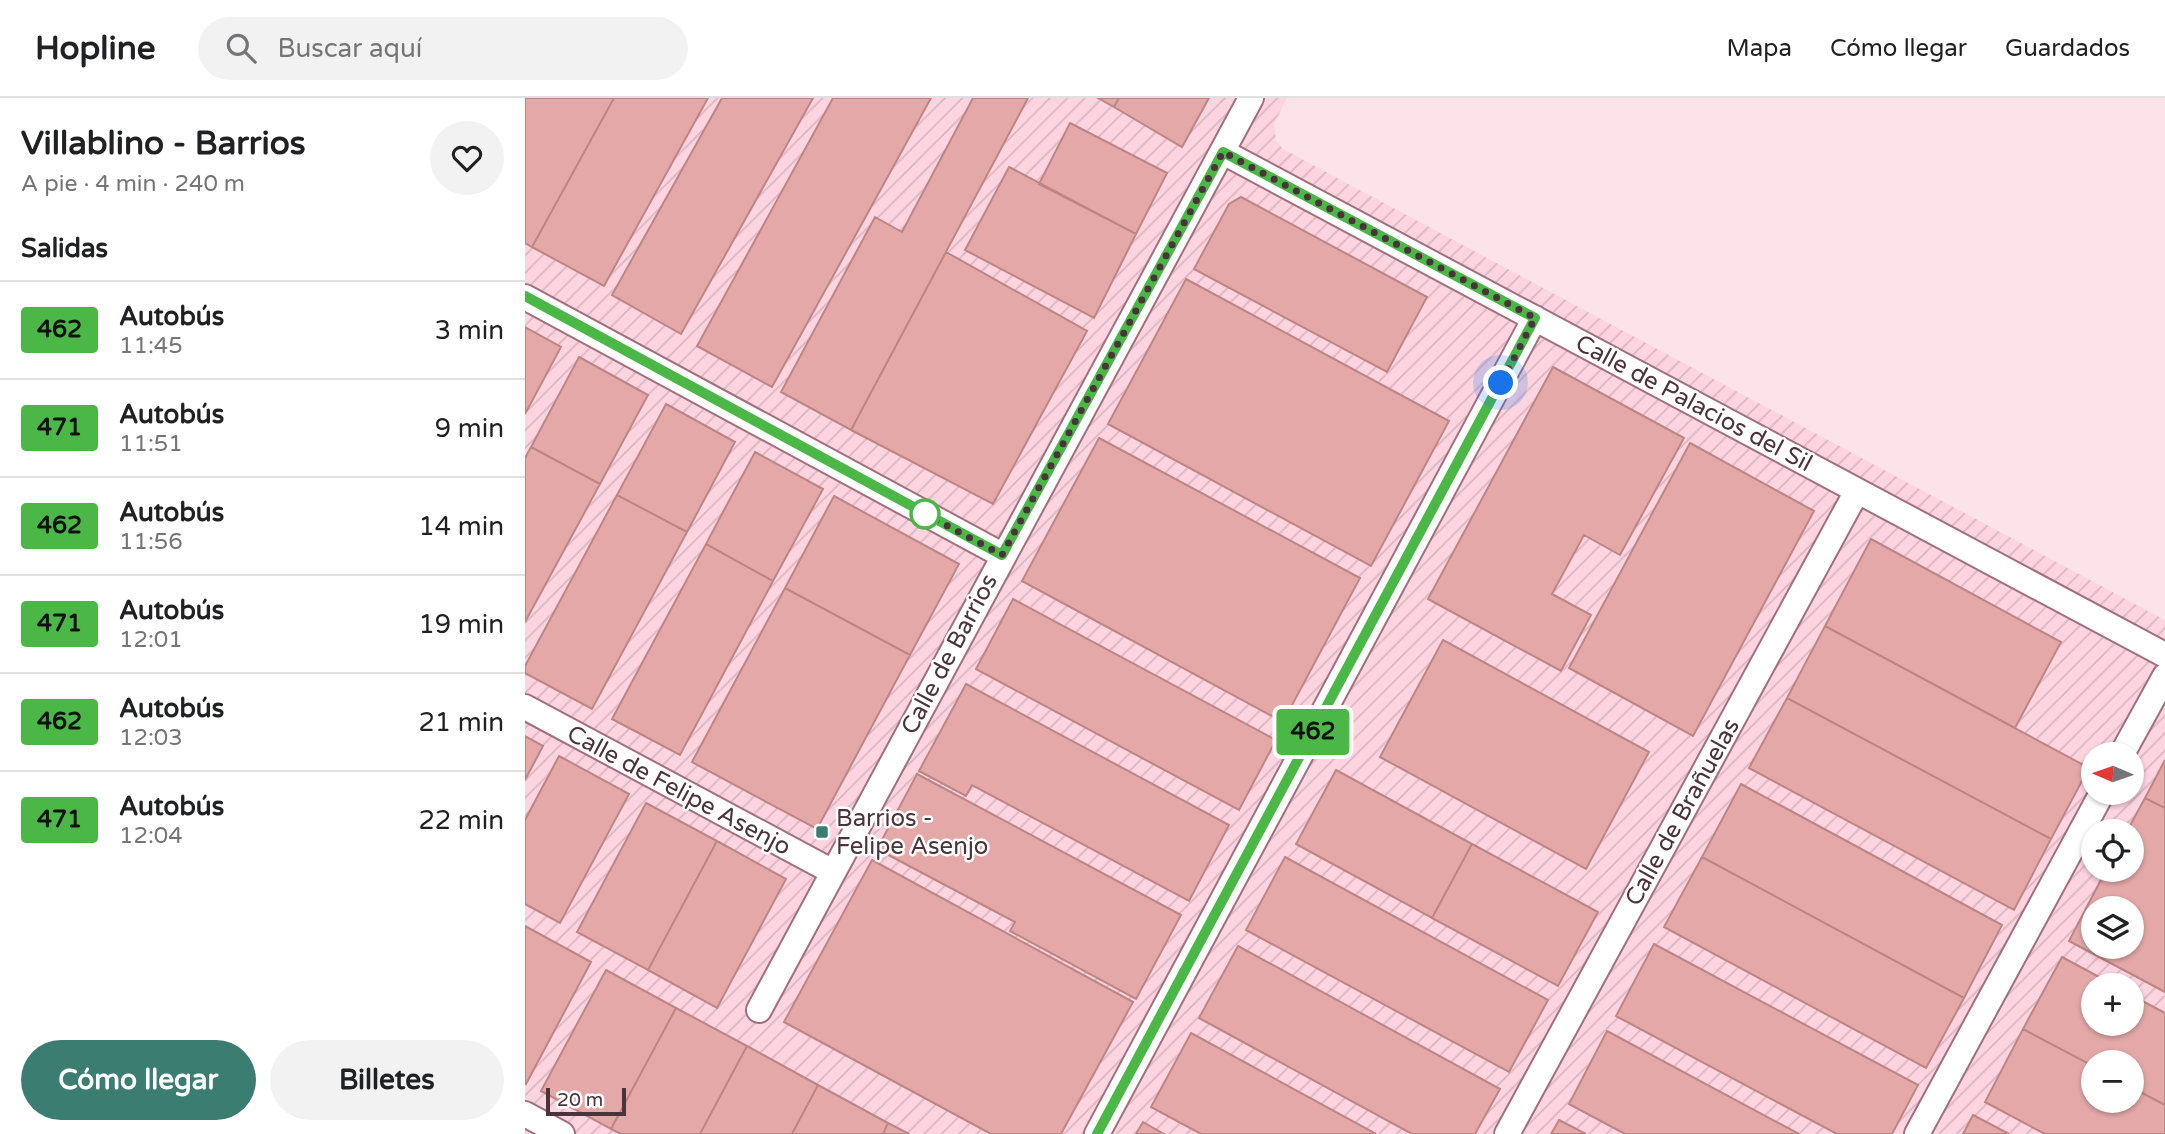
<!DOCTYPE html>
<html lang="es">
<head>
<meta charset="utf-8">
<style>
  body { margin:0; font-family:"Varela Round",sans-serif; background:#f2f2f2; color:#202124; height:100vh; display:flex; flex-direction:column; font-size:26px; white-space:nowrap }
  * { box-sizing:border-box; margin:0 }
  p { font-size:23px; color:#757577 }
  .icon { flex:none; width:38px; height:38px; fill:none; stroke:currentColor; stroke-width:2; stroke-linecap:round; stroke-linejoin:round }
  .map { position:relative; flex:1; overflow:hidden }
  .side { display:flex; flex-direction:column; background:#fff; width:525px }
  .side>* { flex:none }
  .badge { padding:0 14px; border-radius:5px; font-size:24px; line-height:46px }
  .needle { width:46px; rotate:272deg }
  .buttons { position:absolute; left:1556px; top:644px; display:grid; gap:14px }
  .buttons a { display:grid; place-items:center; width:63px; height:63px; border-radius:50%; background:#fff; box-shadow:0 2px 5px #0004; font-size:35px }
  .scale { position:absolute; left:21px; bottom:18px; width:80px; box-sizing:border-box; padding-left:7px; border:4px solid #4a333a; border-top:0; font-size:19px; line-height:24px; white-space:nowrap; color:#4a333a; -webkit-text-stroke:5px #fff; paint-order:stroke }
  .you { position:absolute; width:35px; height:35px; margin:-18px; border:5px solid #fff; border-radius:50%; background:#1a73e8; box-shadow:0 0 0 10px #1a73e833 }
  .map>.badge { position:absolute; translate:-50% -50%; box-shadow:0 0 0 4px #fff }
  h2 { padding:0 21px; font-size:26px; line-height:63px }
  .round { display:grid; place-items:center; flex:none; width:74px; height:74px; border-radius:37px; background:#f2f2f2 }
  .overview { display:flex; align-items:center; justify-content:space-between; height:119px; padding:0 21px }
  h1 { font-size:33px; font-weight:700; line-height:52px }
  .cta { display:flex; gap:14px; margin-top:auto; padding:14px 21px }
  .cta a { flex:1; height:80px; border-radius:42px; background:#3b7e71; color:#fff; font-size:28px; font-weight:700; line-height:80px; text-align:center }
  .cta a+a { background:#f2f2f2; color:#202124 }
  ul { padding:0; list-style:none }
  li { display:flex; align-items:center; gap:21px; height:98px; padding:0 21px; border-top:2px solid #e0e0e0 }
  li div { flex:1 }
  li b { display:block; font-size:26px }
  li em { font-style:normal }
  li .badge { min-width:77px; font-weight:700; text-align:center }
  header { display:flex; align-items:center; gap:42px; box-sizing:border-box; height:98px; padding:0 35px; background:#fff; border-bottom:2px solid #e0e0e0 }
  header strong { font-size:33px }
  nav { display:flex; gap:38px; margin-inline-start:auto; font-size:24px }
  .search { width:490px; height:63px; background:#f2f2f2; display:flex; align-items:center; gap:18px; box-sizing:border-box; padding:0 24px; border-radius:38px; color:#757577; font-size:26px }
  main { display:flex; flex:1; min-height:0 }
  .map>svg:first-child { display:block }
</style>
</head>
<body>
<header>
<strong>Hopline</strong>
<div class="search"><svg class="icon" aria-label="search" viewBox="0 0 24 24"><circle cx="10" cy="10" r="6"/><path d="M15 15l6 6"/></svg>Buscar aquí</div>
<nav><a>Mapa</a><a>Cómo llegar</a><a>Guardados</a></nav>
</header>
<main>
<section class="side">
<div class="overview"><div><h1>Villablino - Barrios</h1><p>A pie · 4 min · 240 m</p></div><a class="round"><svg class="icon" aria-label="heart" viewBox="0 0 24 24"><path d="M12 20l-8-8c-3-5 5-10 8-4 3-6 11-1 8 4z"/></svg></a></div>
<h2>Salidas</h2>
<ul>
<li><span class="badge" style="background:#4ab747;color:#111">462</span><div><b>Autobús</b><p>11:45</p></div><em>3 min</em></li>
<li><span class="badge" style="background:#4ab747;color:#111">471</span><div><b>Autobús</b><p>11:51</p></div><em>9 min</em></li>
<li><span class="badge" style="background:#4ab747;color:#111">462</span><div><b>Autobús</b><p>11:56</p></div><em>14 min</em></li>
<li><span class="badge" style="background:#4ab747;color:#111">471</span><div><b>Autobús</b><p>12:01</p></div><em>19 min</em></li>
<li><span class="badge" style="background:#4ab747;color:#111">462</span><div><b>Autobús</b><p>12:03</p></div><em>21 min</em></li>
<li><span class="badge" style="background:#4ab747;color:#111">471</span><div><b>Autobús</b><p>12:04</p></div><em>22 min</em></li>
</ul>
<div class="cta"><a>Cómo llegar</a><a>Billetes</a></div>
</section>
<div class="map">
<svg width="1640" height="1036" viewBox="0 0 1640 1036">
  <defs>
    <pattern id="industrial-furrows" width="10" height="10" patternUnits="userSpaceOnUse" patternTransform="scale(1.75)"><rect width="10" height="10" fill="#fdd4e0"/><path d="M-1 1l2-2M0 10L10 0M9 11l2-2" fill="none" stroke="#dab6c1"/></pattern>
  </defs>
  <rect width="100%" height="100%" fill="#fce3ea"/>
  <!-- industrial -->
  <path fill="url(#industrial-furrows)" fill-rule="evenodd" d="M0 0H762L749 26 751 42 758 51 1640 522V1036H0ZM1568 656H1606V695H1568ZM1568 733H1606V772H1568ZM1568 810H1606V849H1568ZM1568 887H1606V926H1568ZM1568 964H1606V1003H1568Z"/>
  <!-- building -->
  <path fill="#e4a8a8" stroke="#be8585" stroke-width="2" fill-rule="evenodd" d="M89 0 7 149 0 145V0Z
    M89 0H183L79 188 7 149Z
    M197 0H288L156 236 87 197Z
    M308 0H406L247 289 172 248Z
    M448 0H503L326 332 256 294 350 119 377 134Z
    M573 0H594L589 9Z
    M594 0H684L657 49 589 9Z
    M545 25 642 75 611 136 514 86Z
    M484 69 611 136 569 220 440 152Z
    M716 99 902 199 862 274 669 171 704 106Z
    M421 154 562 233 468 406 326 332Z
    M661 181 924 323 846 468 583 326Z
    M0 229 36 249 0 316Z
    M54 259 123 297 75 386 6 349Z
    M1028 269 1159 340 1095 457 1059 437 1027 496 1066 517 1036 573 903 501Z
    M141 306 210 344 162 434 92 397Z
    M574 340 835 480 758 624 497 483Z
    M1165 345 1289 413 1168 638 1044 570Z
    M6 349 75 386 0 524V360Z
    M230 354 298 391 248 483 181 446Z
    M92 397 162 434 67 611 0 575V568Z
    M309 398 434 466 385 557 260 490Z
    M1346 441 1536 544 1490 630 1300 528Z
    M181 446 248 483 155 657 87 621Z
    M260 490 385 557 292 731 167 664Z
    M488 501 751 642 714 712 451 571Z
    M1300 528 1564 670 1526 741 1262 600Z
    M918 542 1124 654 1061 771 855 659Z
    M441 586 704 727 664 803 447 687 441 698 394 673Z
    M1262 600 1526 741 1489 812 1224 670Z
    M0 638 18 648 0 682Z
    M34 658 104 696 35 825 0 806V722Z
    M1640 662V710L1620 700Z
    M811 672 947 746 907 820 771 746Z
    M392 676 656 817 611 901 485 833 490 824 352 751Z
    M1216 686 1477 827 1439 900 1177 759Z
    M1620 700 1640 710V894L1544 843 1581 772H1606V733H1602ZM1568 810H1606V849H1568Z
    M121 705 192 743 123 872 52 834Z
    M192 743 261 781 192 910 123 872Z
    M947 746 1073 814 1033 888 907 820Z
    M760 759 1023 902 984 974 721 832Z
    M1177 759 1439 900 1401 970 1139 829Z
    M347 762 608 904 536 1036H466L259 924Z
    M0 828 66 864 1 986 0 985Z
    M1129 846 1393 987 1367 1036H1312L1091 918Z
    M713 848 975 991 950 1036H887L674 920Z
    M1537 859 1589 887H1568V926H1606V897L1640 915V1007L1606 989V964H1568V968L1498 931Z
    M81 872 151 910 86 1031 16 993Z
    M151 910 222 948 175 1036H96L86 1031Z
    M1498 931 1568 968V1003H1606V989L1640 1007V1036H1520L1460 1004Z
    M1082 933 1274 1036H1100L1044 1006Z
    M666 935 851 1036H676L626 1009Z
    M222 948 293 987 267 1036H175Z
    M293 987 363 1025 358 1036H267Z
    M1448 1017 1484 1036H1438Z
    M1034 1022 1061 1036H1026Z
    M618 1024 639 1036H611Z
    M363 1025 384 1036H358Z"/>
  <g fill="none" stroke-linecap="round" stroke-linejoin="round">
    <!-- minor casing -->
    <g stroke="#a36e7f" stroke-width="28">
      <path id="minor" d="M698 54 1640 557
        M0 199 477 457
        M0 609 308 774
        M1597 656 1640 578
        M234 912 726 0
        M0 1016 37 1036
        M572 1036 1010 220
        M982 1036 1332 393
        M1392 1036 1577 695"/>
    </g>
    <!-- minor -->
    <use href="#minor" stroke="#fff" stroke-width="24"/>
  </g>
  <g fill="none" stroke-linecap="round" stroke-linejoin="round">
    <!-- line casing -->
    <g stroke="#fff" stroke-width="16">
      <path id="line" d="M0 198 477 457 698 54 1010 220 572 1036"/>
    </g>
    <!-- line -->
    <use href="#line" stroke="#4ab747" stroke-width="10"/>
    <!-- walk -->
    <path stroke="#4a333a" stroke-width="7" stroke-dasharray="0 12.6" d="M400 416 477 457 698 54 1010 220 976 285"/>
  </g>
  <!-- markers -->
  <circle fill="#fff" stroke="#4ab747" stroke-width="3.5" cx="400" cy="416" r="14"/>
  <rect fill="#3b7e71" stroke="#fff" stroke-width="2.5" x="290" y="727" width="14" height="14" rx="3.5"/>
  <g text-anchor="middle" stroke-width="5" stroke-linejoin="round" paint-order="stroke">
    <!-- street labels -->
    <g font-size="24" fill="#4a333a" stroke="#fff">
      <text transform="translate(1169 305) rotate(28)" y="8">Calle de Palacios del Sil</text>
      <text transform="translate(424 556) rotate(-62)" y="8">Calle de Barrios</text>
      <text transform="translate(154 692) rotate(28)" y="8">Calle de Felipe Asenjo</text>
      <text transform="translate(1157 714) rotate(-61)" y="8">Calle de Brañuelas</text>
    </g>
    <!-- poi labels -->
    <g font-size="24" fill="#4a333a" stroke="#fff" text-anchor="start">
      <text x="311" y="728">Barrios -<tspan x="311" dy="28">Felipe Asenjo</tspan></text>
    </g>
  </g>
</svg>
<div class="buttons">
<a><svg class="needle" viewBox="-14 -14 28 28"><path d="M0-13l5 13h-10z" fill="#e53935"/><path d="M0 13l5-13h-10z" fill="#757577"/></svg></a>
<a><svg class="icon" aria-label="locate" viewBox="0 0 24 24"><circle cx="12" cy="12" r="6"/><path d="M12 2v4M12 18v4M2 12h4M18 12h4"/></svg></a>
<a><svg class="icon" aria-label="layers" viewBox="0 0 24 24"><path d="M12 4l9 5-9 5-9-5zM3 14l9 5 9-5"/></svg></a>
<a>+</a>
<a>−</a>
</div>
<div class="scale">20 m</div>
<div class="you" style="left:976px;top:285px"></div>
<b class="badge" style="left:788px;top:634px;background:#4ab747;color:#111">462</b>
</div>
</main>
</body>
</html>
